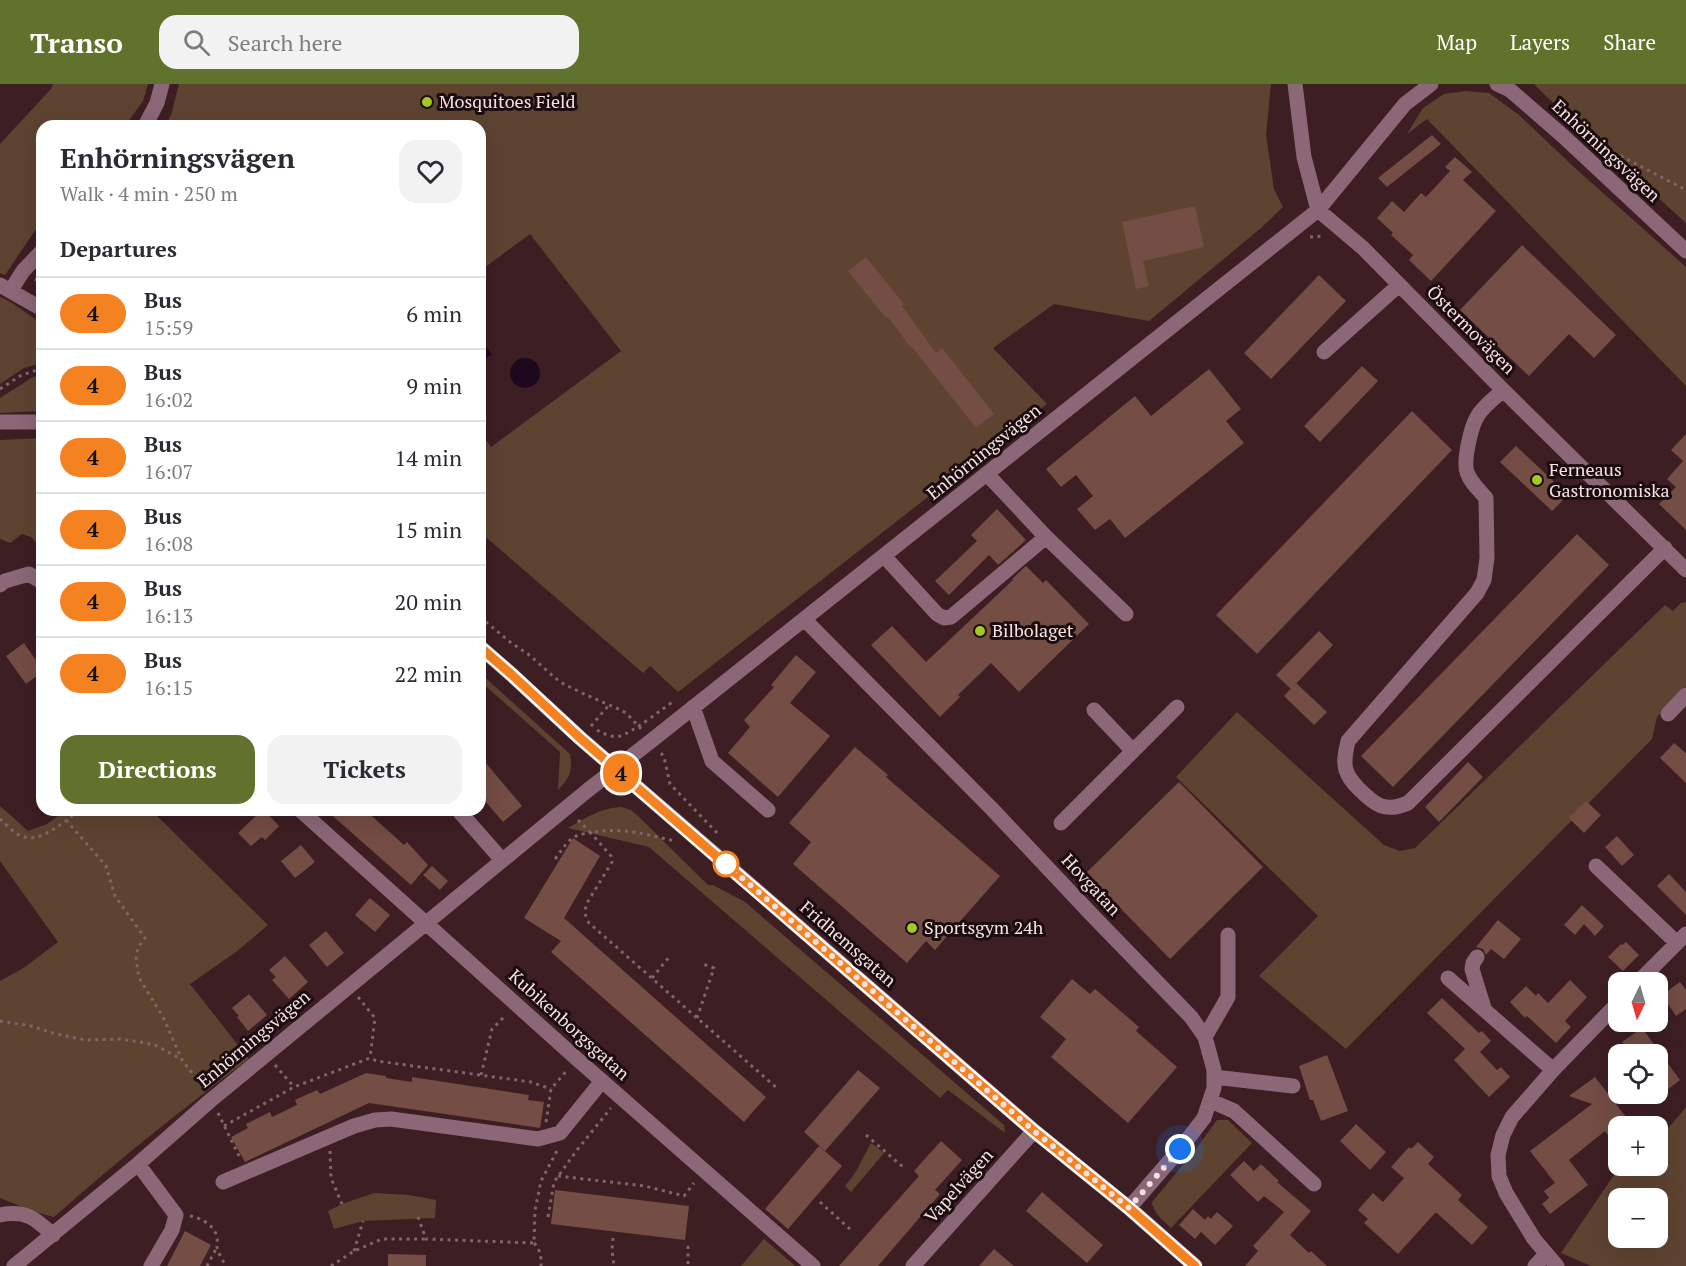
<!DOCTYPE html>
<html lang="en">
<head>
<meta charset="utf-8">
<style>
  body { margin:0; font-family:"PT Serif",serif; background:#f2f2f3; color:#2b2b33; height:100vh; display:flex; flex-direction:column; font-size:22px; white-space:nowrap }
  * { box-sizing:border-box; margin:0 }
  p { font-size:20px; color:#7c7c81 }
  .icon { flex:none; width:33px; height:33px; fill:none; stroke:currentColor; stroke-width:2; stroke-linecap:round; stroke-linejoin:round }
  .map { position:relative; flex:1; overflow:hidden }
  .panel { position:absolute; left:36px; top:36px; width:450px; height:696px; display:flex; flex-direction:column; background:#fff; border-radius:18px; box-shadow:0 6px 24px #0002 }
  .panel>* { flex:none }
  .badge { padding:0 12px; border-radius:20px; font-size:21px; line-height:39px }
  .needle { width:39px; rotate:185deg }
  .fabs { position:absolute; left:1608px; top:888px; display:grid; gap:12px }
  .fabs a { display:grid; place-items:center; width:60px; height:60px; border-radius:12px; background:#fff; box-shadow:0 6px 24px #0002; font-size:30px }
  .you { position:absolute; width:30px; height:30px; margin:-15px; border:4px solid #fff; border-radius:50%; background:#1a73e8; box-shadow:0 0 0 9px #1a73e833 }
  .map>.badge { position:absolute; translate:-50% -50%; box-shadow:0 0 0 3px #fff }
  h2 { padding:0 24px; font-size:22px; line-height:54px }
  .round { display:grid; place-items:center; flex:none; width:63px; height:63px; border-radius:18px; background:#f2f2f3 }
  .head { display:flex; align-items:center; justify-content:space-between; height:102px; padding:0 24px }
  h1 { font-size:28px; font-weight:600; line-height:45px }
  .primary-button { display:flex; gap:12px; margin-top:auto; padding:12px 24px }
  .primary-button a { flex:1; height:69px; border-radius:18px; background:#61722c; color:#fff; font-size:24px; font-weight:600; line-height:69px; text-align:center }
  .primary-button a+a { background:#f2f2f3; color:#2b2b33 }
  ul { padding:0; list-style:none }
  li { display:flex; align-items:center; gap:18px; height:72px; padding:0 24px; border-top:2px solid #e1e1e2 }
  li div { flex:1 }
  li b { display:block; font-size:22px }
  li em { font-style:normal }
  li .badge { min-width:66px; font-weight:700; text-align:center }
  header { display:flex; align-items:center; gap:36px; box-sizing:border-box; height:84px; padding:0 30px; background:#61722c; color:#fff }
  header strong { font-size:28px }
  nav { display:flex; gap:33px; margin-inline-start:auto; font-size:21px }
  .search { width:420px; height:54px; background:#f2f2f3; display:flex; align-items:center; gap:15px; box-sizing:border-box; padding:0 21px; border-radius:18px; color:#7c7c81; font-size:22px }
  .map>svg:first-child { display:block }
</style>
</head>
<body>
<header>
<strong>Transo</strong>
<div class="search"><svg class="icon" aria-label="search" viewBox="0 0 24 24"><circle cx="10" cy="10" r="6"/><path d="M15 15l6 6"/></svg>Search here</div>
<nav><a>Map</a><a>Layers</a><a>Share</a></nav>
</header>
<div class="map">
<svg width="1686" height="1182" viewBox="0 0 1686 1182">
  <rect width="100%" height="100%" fill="#3d1e23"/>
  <!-- green -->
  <path fill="#5e4331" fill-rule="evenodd" d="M53 0H148L143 17 125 42H42V139L34 148 5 191 0 189V60L51 5Z
    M179 0H1271L1266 51 1274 105 1283 123 1261 144 1149 237 1054 220 993 264 1047 320 678 608 650 582 643 589 480 448V360L485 355 491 363 621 267 530 150 480 187V42H165L171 31Z
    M1534 0H1686V139L1548 14Z
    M1466 7 1489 9 1519 31 1575 84 1686 183V302L1427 35 1407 50 1423 24 1444 10Z
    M0 213C17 220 26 230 42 239V279L24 284 0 300Z
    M42 291V327L0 329V314L33 293Z
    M42 354V465L31 453 22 450 10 459 0 455V356Z
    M1686 518V602L1657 633 1652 655 1346 965 1259 892 1318 832 1176 693 1237 628 1384 761 1400 767 1415 764 1665 521 1673 527 1681 519Z
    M480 589 570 670C573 688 570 693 558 706L560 668 480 597Z
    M0 722 28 747 47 740 66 726H151L268 841 236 868 190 900 249 975C182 1025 117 1077 54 1133L35 1128 0 1114V897L25 883 58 858 0 777Z
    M621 723 631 726 638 732 708 801H713L745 818 1004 1041 1005 1049 948 1006 940 1014 649 763 568 744C585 734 601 724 621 723Z
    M1686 1023V1182H1591L1561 1169 1616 1088 1624 1082H1658V1054L1666 1047ZM1618 1114H1658V1154H1618Z
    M1217 1036H1228L1252 1059 1171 1144C1163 1136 1153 1129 1152 1118L1196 1065Z
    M871 1059 884 1069 851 1108 845 1102 855 1089Z
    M374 1109 409 1111 436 1116 435 1134 363 1137 334 1145 328 1127 342 1120Z
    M764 1155 795 1182H741Z"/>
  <!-- water -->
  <path fill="#1e081e" d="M480 255 492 270 480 279Z
    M510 289a15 15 0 1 1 30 0a15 15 0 1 1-30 0Z"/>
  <!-- building -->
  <path fill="#744d44" d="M1432 51 1441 60 1387 103 1378 94Z
    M1455 73 1472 88 1463 96 1496 127 1431 197 1409 176 1413 171 1391 151 1393 149 1377 134 1392 117 1404 128 1421 109 1426 113 1450 87 1445 83Z
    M1195 122 1204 163 1143 177 1149 202 1136 205 1122 138Z
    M1522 161 1616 251 1594 274 1569 250 1529 292 1460 226Z
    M866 173 904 220 902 222 936 269 942 264 994 330 976 344 912 263 911 264 888 233 886 234 848 187Z
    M1319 191 1346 217 1271 295 1244 269Z
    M1362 282 1378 297 1320 358 1304 342Z
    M1209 285 1241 325 1226 337 1244 359 1125 454 1110 435 1095 446 1077 425 1093 412 1076 391 1061 403 1046 385 1135 312 1151 332Z
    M1412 327 1452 366 1257 570 1216 531Z
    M1686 350V446L1659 420 1676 403 1667 395 1683 377 1671 366Z
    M1516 362 1568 411 1552 427 1500 378Z
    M997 425 1026 456 998 481 989 471 949 511 935 497 977 457 971 451Z
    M1577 450 1609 481 1393 703 1361 672Z
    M1026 482 1043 499 1046 496 1089 540 1019 608 991 579 958 611 960 613 940 633 871 561 892 542 926 578 1013 496 1012 495Z
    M1319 547 1333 561 1291 605 1276 591Z
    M24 559 42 585V588L26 600 6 572Z
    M796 571 816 588 790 619 830 652 778 713 728 669 750 643 744 636 774 603 771 601Z
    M1296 599 1327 628 1314 641 1284 612Z
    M1674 659 1686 669V699L1660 674Z
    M855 663 888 691 886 693 1000 792 935 866 926 857 907 879 793 780 811 758 789 739Z
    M480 672 522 722 503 738 480 711Z
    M1468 678 1483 693 1439 738 1425 723Z
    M1179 698 1263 783 1170 875 1086 789Z
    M1586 717 1601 731 1584 749 1569 734Z
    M262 726H264L279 742 265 756 262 753 251 762 238 749Z
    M326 726H365L404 761 407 758 428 781 411 801Z
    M1617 752 1634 771 1622 782 1605 763Z
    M573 754 600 772 564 834 766 1013 744 1038 551 868 561 857 524 834Z
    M301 761 315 778 295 794 281 777Z
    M432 782 448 797 440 806 423 791Z
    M1669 790 1686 808V831L1657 802Z
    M370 814 390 831 375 848 355 831Z
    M1582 821 1604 842 1595 852 1584 840 1575 851 1564 841Z
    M1498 836 1521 855 1504 875 1491 865 1486 871 1483 865 1476 863Z
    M326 847 344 869 327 883 309 861Z
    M1626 858 1639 871 1623 887 1608 873 1621 860 1622 861Z
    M285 872 308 898 289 915 272 896 276 893 269 886Z
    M1072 895 1090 910 1095 905 1139 943 1136 947 1177 983 1128 1039 1051 973 1066 955 1040 933Z
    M1570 896 1587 913 1565 937 1571 943 1556 959 1527 932 1525 934 1510 918 1526 902 1536 912 1538 909 1548 919Z
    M1680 898 1686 906V925L1676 932 1662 911Z
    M249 910 267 931 248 947 237 933 239 932 232 924Z
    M1442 914 1479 949 1482 947 1491 957 1480 968 1497 986 1501 983 1510 993 1489 1013 1454 976 1465 965 1427 929Z
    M1642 944 1680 996 1658 1013V970H1632L1622 958Z
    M1327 971 1348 1027 1321 1037 1313 1016H1310L1299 982Z
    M858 986 880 1004 825 1067 804 1048Z
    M366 989 386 992V994L412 998V993L529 1011 528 1016 544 1018 540 1044 369 1019 245 1078 231 1053 248 1044 246 1040 270 1028 272 1033 297 1021 295 1016 317 1006 320 1010Z
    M1595 993 1633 1042H1618V1065L1605 1047 1569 1076 1588 1101 1550 1130 1542 1120 1549 1114 1544 1107 1555 1099 1530 1067 1592 1020 1569 1012Z
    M1356 1040 1386 1068 1370 1086 1340 1057Z
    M941 1057 962 1076 935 1106 940 1110 878 1182H839L919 1092 914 1087Z
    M1418 1058 1434 1073 1428 1080 1462 1111 1458 1116 1488 1143 1472 1161 1437 1129H1435L1398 1170 1364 1139 1368 1135 1358 1126 1373 1109 1383 1118 1404 1094 1391 1083 1409 1063 1411 1065Z
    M819 1062 842 1082 788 1145 765 1125Z
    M1244 1077 1254 1087 1261 1080 1279 1097 1277 1098 1311 1127 1290 1151 1309 1169 1311 1167 1327 1182H1245L1258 1167 1253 1162 1284 1128 1264 1112 1258 1118 1230 1091Z
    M555 1106 689 1122 685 1156 551 1140Z
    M1042 1108 1103 1161 1087 1179 1026 1127Z
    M1193 1125 1205 1136 1208 1132 1211 1135 1217 1128 1233 1142 1215 1161 1201 1148 1195 1155 1179 1141Z
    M185 1147 211 1161 200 1182H167Z
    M994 1165 1014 1182H979Z
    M388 1170 426 1171V1182H388Z"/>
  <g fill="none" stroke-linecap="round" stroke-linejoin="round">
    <!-- path -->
    <path stroke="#816569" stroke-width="3" stroke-dasharray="3 4.5" stroke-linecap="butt" d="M1594 58 1686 106
      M1310 153 1324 152
      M35 195 42 199
      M0 305 20 292 42 284
      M480 533 510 558 528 570 560 598 582 609 623 627 629 632 642 646
      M591 642 609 621
      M597 646C604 650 612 654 620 652 632 649 662 625 674 617
      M661 669 664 673 670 700 720 752
      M0 735C7 741 15 751 24 753 44 758 65 736 80 726
      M66 736 106 782 115 812 145 854 138 864 136 874 139 894 163 933 182 976 203 1003
      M578 736 591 749C619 742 648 751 675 757
      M555 775C567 759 570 750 591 749L611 772 612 778 587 819C584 828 585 832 589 839L778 1005
      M652 894 670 872
      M358 913 375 934 370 974
      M697 934 714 884 703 880
      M0 937 31 942 56 950 86 956 119 955 140 958 155 961 181 975
      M275 981 294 1003
      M481 991 492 945 506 931
      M218 1029 240 1074
      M546 1038 551 1005 568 985
      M224 1042 294 1003 370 974 377 977 531 998 551 1005
      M866 1051 903 1083
      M330 1067 331 1094 342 1120
      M558 1092 645 1102 684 1112 694 1099
      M820 1118 851 1146
      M190 1132C201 1134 214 1141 217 1153 218 1157 216 1160 217 1163 218 1169 223 1177 226 1182
      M418 1133 426 1155 534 1159 535 1126 541 1097 558 1065
      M548 1133 554 1098 577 1066 611 1024
      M613 1154 612 1166 614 1182
      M534 1159C541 1167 541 1172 541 1182
      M688 1162V1182
      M354 1167 363 1137
      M207 1182 217 1163
      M331 1182 354 1167 382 1155H426"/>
    <!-- minor -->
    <path stroke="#8b6778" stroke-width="15" d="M1295 0 1304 73 1318 126 1363 164 1503 306 1686 486
      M1497 0 1510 6 1563 52 1686 167
      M145 42 157 19 162 0
      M0 201 42 225
      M11 206 23 187 42 167
      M1324 268 1399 201
      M1503 306C1495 314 1482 323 1477 333 1471 343 1463 377 1467 388 1470 398 1479 406 1486 414L1487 474 1484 496 1477 509 1348 657C1346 667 1343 676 1346 686 1348 693 1353 699 1359 705 1375 721 1385 729 1408 719L1665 464
      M0 338H42
      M987 390 1046 453 1126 530
      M884 472 937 530 944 534 951 533 1046 453
      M0 501 5 497 29 490 42 498
      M804 535 992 725 1092 831 1191 933 1205 953 1214 986V1004L1204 1034 1180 1065 1129 1124
      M480 563 511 590 580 654 726 780 1034 1047 1129 1124 1195 1182
      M693 623 712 677 768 726
      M1094 626 1133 667
      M1668 630 1686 611
      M300 726 577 975 813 1182
      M458 726 502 776
      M1061 739 1177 623
      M1596 782 1677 859
      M1477 873 1473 879 1472 885 1484 924
      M1448 894 1553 986
      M1638 898 1686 850
      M1205 953 1228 913V851
      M1214 993 1293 1002
      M1211 1017 1234 1027 1314 1100
      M138 1080 176 1131 172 1146 151 1182
      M223 1098 354 1042 375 1036 391 1035 538 1055 560 1049 602 997
      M0 1131C26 1126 35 1134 53 1151
      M14 1182 138 1080 211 1016 588 706 651 657 1318 126 1405 20 1431 0
      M913 1182 1034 1047
      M1535 1182 1546 1170
      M1557 1182 1534 1155 1506 1109 1499 1092 1498 1071 1503 1051 1512 1033 1553 986 1618 919"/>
  </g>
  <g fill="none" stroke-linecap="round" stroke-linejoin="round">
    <!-- line casing -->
    <g stroke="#fff" stroke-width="14">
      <path id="line" d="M480 563 511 590 580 654 744 796 1034 1047 1129 1124 1195 1182"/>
    </g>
    <!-- line -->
    <use href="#line" stroke="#f58220" stroke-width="9"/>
    <!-- walk -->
    <path stroke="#f6e0e2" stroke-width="6" stroke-dasharray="0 10.8" d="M726 780 1034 1047 1129 1124 1180 1065"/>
  </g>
  <!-- markers -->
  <g fill="#a4c824" stroke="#1b0d0f" stroke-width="2">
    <circle cx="427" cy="18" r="6"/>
    <circle cx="1537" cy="396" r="6"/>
    <circle cx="980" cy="547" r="6"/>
    <circle cx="912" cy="844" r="6"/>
  </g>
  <circle fill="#fff" stroke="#f58220" stroke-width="3" cx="726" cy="780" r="12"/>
  <g text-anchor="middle" stroke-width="6" stroke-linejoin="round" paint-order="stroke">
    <!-- poi labels -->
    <g font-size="18" fill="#f6e0e2" stroke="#1b0d0f" text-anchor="start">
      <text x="439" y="24">Mosquitoes Field</text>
      <text x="1549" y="392">Ferneaus<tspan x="1549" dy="21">Gastronomiska</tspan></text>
      <text x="992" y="553">Bilbolaget</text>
      <text x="924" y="850">Sportsgym 24h</text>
    </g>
    <!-- street labels -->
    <g font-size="18" fill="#f6e0e2" stroke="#1b0d0f">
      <text transform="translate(1606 67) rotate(43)" y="6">Enhörningsvägen</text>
      <text transform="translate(1471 246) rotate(45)" y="6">Östermovägen</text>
      <text transform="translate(984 368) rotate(-39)" y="6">Enhörningsvägen</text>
      <text transform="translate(1091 801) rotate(47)" y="6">Hovgatan</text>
      <text transform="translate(848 860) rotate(41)" y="6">Fridhemsgatan</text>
      <text transform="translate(569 941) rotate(42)" y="6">Kubikenborgsgatan</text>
      <text transform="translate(254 955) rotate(-40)" y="6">Enhörningsvägen</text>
      <text transform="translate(959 1102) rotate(-48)" y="6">Vapelvägen</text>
    </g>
  </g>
</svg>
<div class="fabs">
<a><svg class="needle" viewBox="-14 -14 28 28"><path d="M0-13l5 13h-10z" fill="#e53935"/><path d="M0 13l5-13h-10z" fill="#7c7c81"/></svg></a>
<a><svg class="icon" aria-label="locate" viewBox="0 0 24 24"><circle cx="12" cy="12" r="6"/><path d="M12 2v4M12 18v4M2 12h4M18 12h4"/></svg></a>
<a>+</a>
<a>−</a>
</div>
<div class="you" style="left:1180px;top:1065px"></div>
<b class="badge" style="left:621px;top:689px;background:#f58220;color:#111">4</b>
<section class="panel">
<div class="head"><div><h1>Enhörningsvägen</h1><p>Walk · 4 min · 250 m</p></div><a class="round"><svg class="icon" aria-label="heart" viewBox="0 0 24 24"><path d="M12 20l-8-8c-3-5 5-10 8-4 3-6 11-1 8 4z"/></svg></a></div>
<h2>Departures</h2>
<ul>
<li><span class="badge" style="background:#f58220;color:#111">4</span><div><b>Bus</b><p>15:59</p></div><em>6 min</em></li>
<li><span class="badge" style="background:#f58220;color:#111">4</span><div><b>Bus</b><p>16:02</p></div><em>9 min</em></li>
<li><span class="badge" style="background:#f58220;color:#111">4</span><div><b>Bus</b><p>16:07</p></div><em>14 min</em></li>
<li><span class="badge" style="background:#f58220;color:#111">4</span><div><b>Bus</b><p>16:08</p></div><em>15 min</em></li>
<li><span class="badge" style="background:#f58220;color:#111">4</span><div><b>Bus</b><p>16:13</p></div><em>20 min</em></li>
<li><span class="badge" style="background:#f58220;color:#111">4</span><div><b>Bus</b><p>16:15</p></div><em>22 min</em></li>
</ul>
<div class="primary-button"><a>Directions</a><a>Tickets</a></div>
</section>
</div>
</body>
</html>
